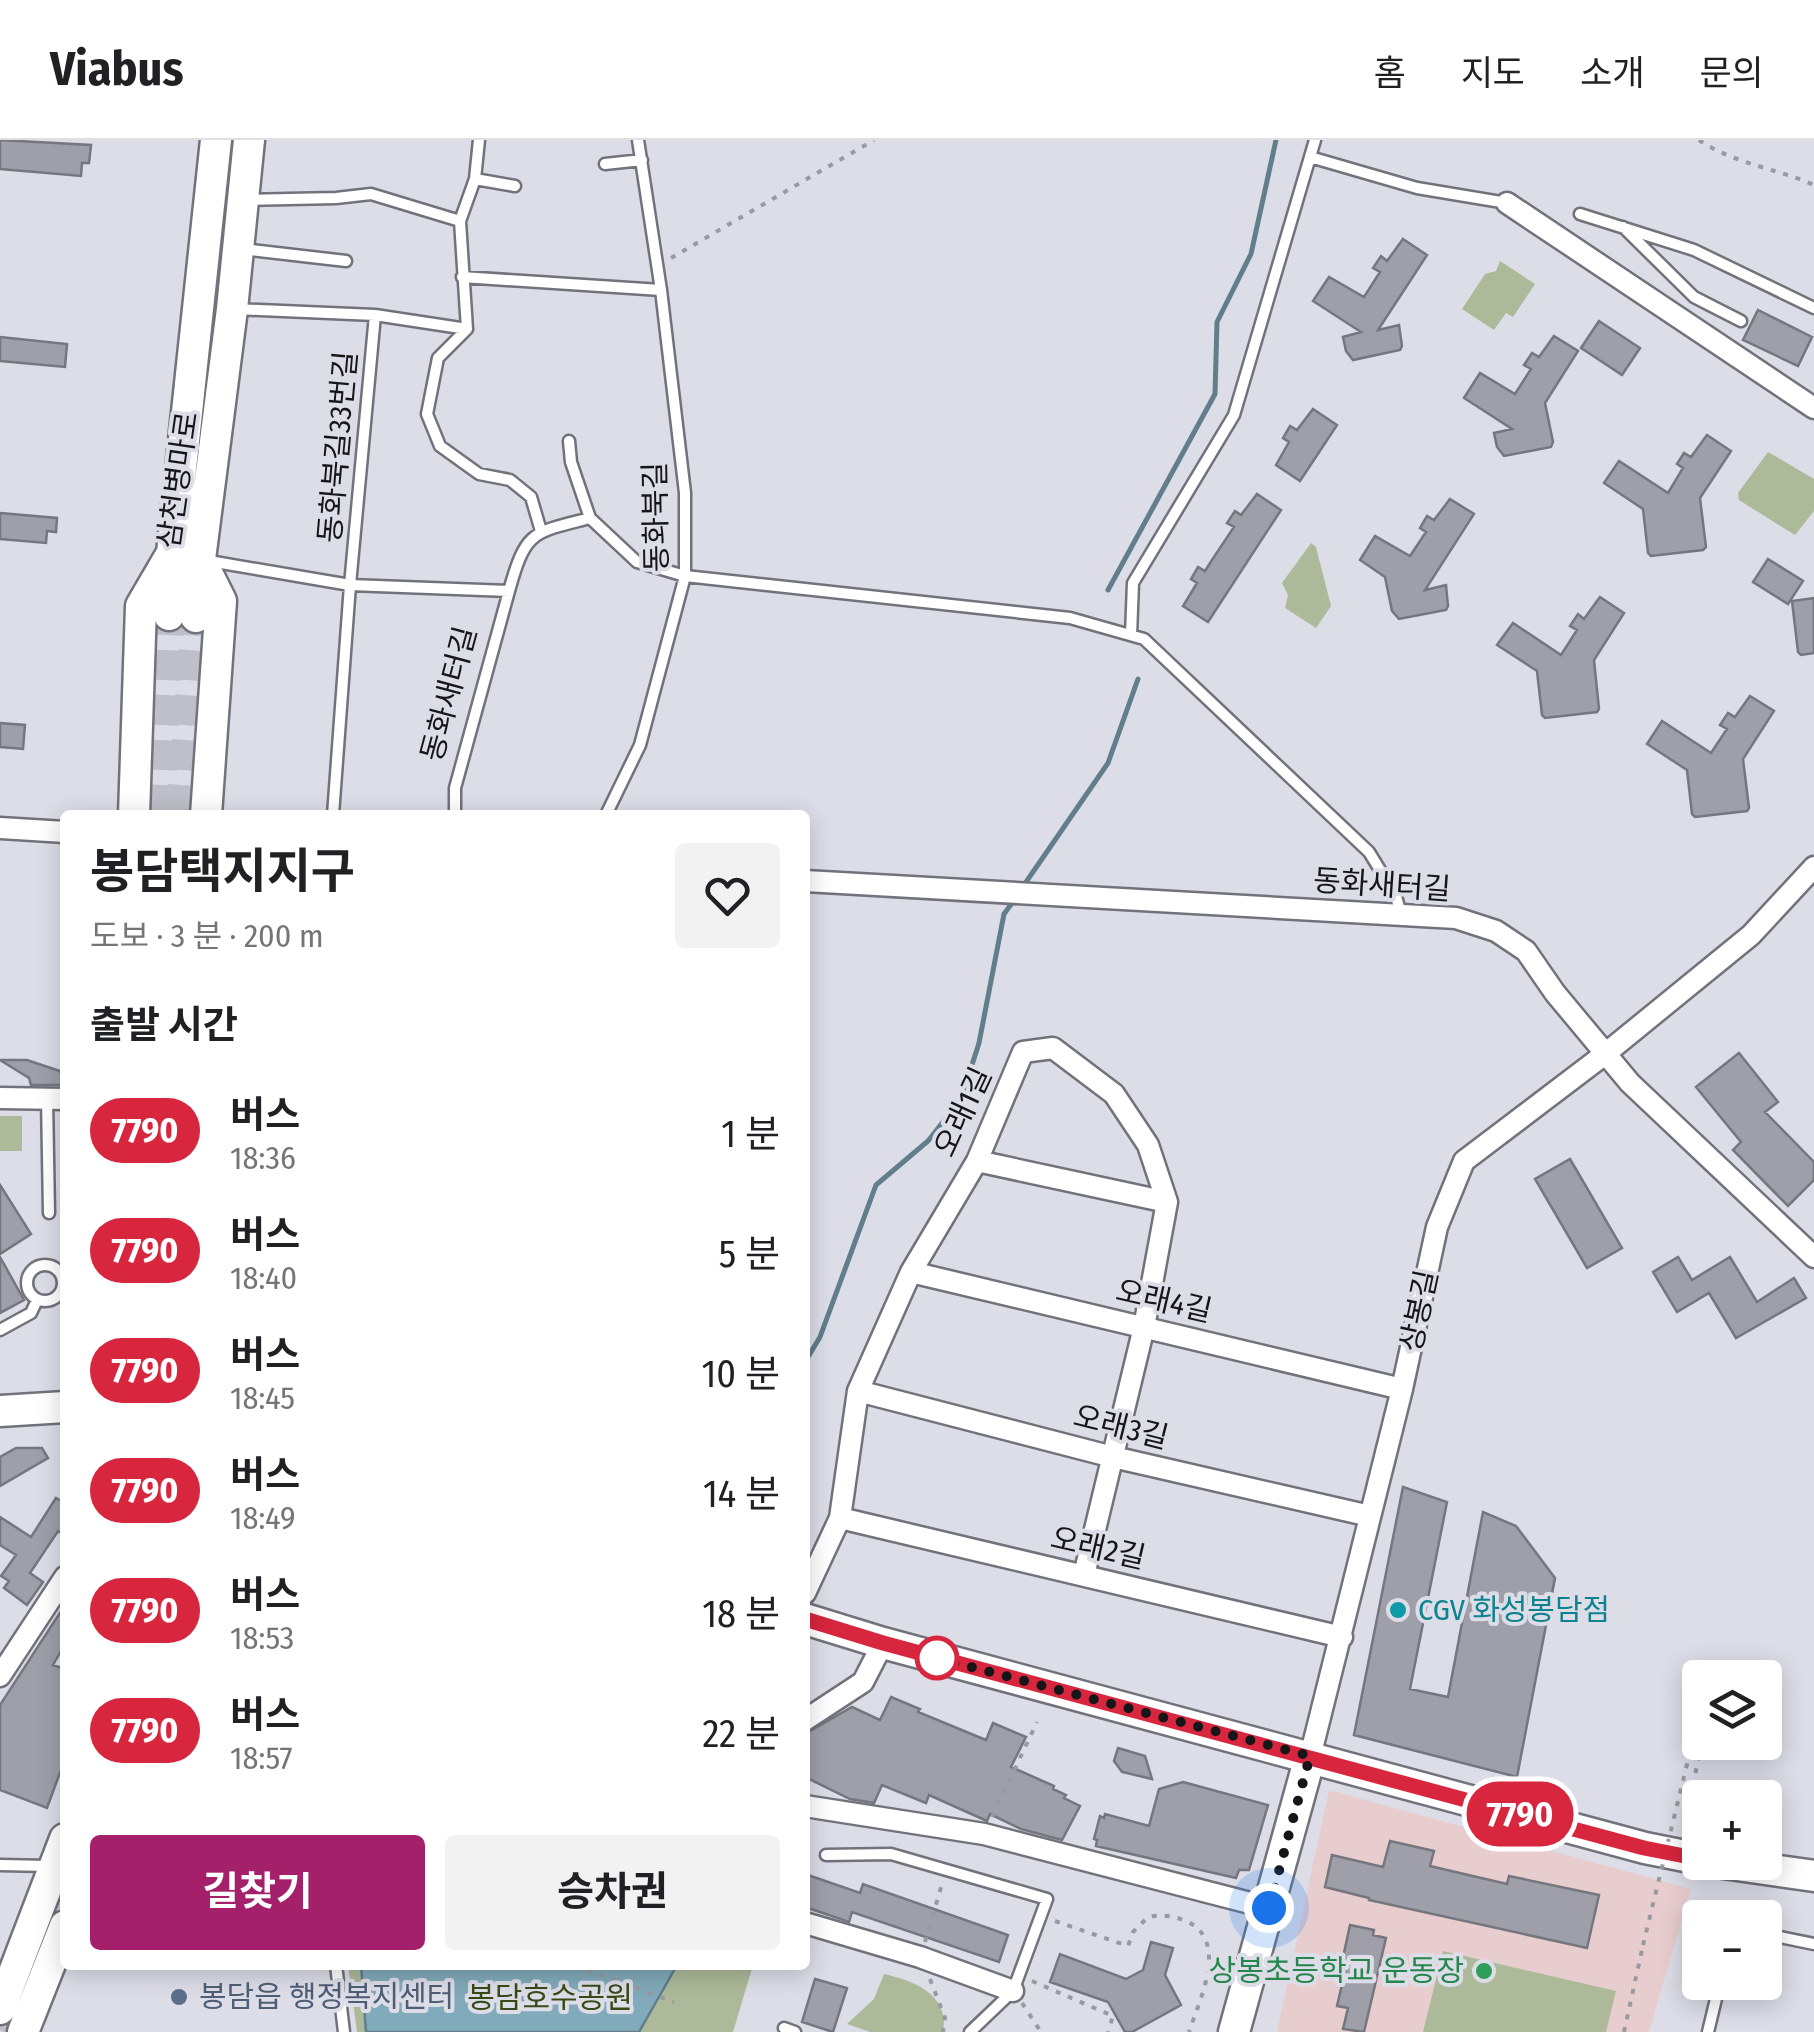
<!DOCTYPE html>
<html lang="ko">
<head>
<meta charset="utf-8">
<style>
  body { margin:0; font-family:"Fira Sans Condensed","Noto Sans KR",sans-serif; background:#f2f2f2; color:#202124; height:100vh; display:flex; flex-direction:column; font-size:38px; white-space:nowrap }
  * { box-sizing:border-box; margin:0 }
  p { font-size:32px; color:#757577 }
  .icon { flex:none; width:55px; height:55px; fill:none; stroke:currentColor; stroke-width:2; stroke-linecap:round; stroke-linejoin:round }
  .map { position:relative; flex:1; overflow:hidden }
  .sheet { position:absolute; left:60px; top:670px; width:750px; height:1160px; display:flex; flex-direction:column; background:#fff; border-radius:10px; box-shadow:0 5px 25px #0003 }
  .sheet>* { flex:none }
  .badge { padding:0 20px; border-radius:32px; font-size:35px; line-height:65px }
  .fabs { position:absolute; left:1682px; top:1520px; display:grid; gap:20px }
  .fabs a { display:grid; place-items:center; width:100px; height:100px; border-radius:10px; background:#fff; box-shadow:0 5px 25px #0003; font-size:50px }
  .you { position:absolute; width:50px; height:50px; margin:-25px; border:8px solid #fff; border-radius:50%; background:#1a73e8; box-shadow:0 0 0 15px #1a73e833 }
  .map>.badge { position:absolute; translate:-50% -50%; box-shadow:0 0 0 5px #fff }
  h2 { padding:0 30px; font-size:38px; line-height:90px }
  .round { display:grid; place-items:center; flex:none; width:105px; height:105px; border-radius:10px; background:#f2f2f2 }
  .head { display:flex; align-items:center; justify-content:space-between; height:170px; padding:0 30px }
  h1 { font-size:48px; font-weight:700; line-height:75px }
  .cta { display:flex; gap:20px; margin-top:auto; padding:20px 30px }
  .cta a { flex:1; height:115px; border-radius:10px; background:#a5206b; color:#fff; font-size:40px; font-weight:700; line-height:115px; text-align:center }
  .cta a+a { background:#f2f2f2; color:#202124 }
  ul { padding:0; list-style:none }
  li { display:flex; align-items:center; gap:30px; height:120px; padding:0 30px }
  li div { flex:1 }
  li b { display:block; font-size:38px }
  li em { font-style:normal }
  li .badge { min-width:110px; font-weight:700; text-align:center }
  header { display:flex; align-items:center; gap:60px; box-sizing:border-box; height:140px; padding:0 50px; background:#fff; border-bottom:2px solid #e0e0e0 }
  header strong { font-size:48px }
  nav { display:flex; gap:55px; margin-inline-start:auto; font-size:35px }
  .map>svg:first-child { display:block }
</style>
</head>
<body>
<header>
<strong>Viabus</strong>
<nav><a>홈</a><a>지도</a><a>소개</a><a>문의</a></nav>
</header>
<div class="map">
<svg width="1814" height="1892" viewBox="0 0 1814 1892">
  <rect width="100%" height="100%" fill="#dddde8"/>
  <!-- education -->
  <path fill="#e8cdce" d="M1329 1650 1691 1749 1649 1892H1277Z"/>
  <!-- green -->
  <path fill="#acba99" d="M1500 121 1535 144 1513 177 1506 173 1494 190 1462 169 1485 134 1496 131Z
    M1768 312 1814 339V371L1795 395 1739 360 1738 353Z
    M1311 403 1316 407 1331 466 1316 488 1285 468 1288 455 1282 443Z
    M0 976H22V1011H0Z
    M1443 1811 1616 1851 1606 1892H1423Z
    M348 1825H753L733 1892H357Z
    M884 1834C915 1841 950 1855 943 1892H870L847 1884 874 1859Z"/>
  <!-- water -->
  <path fill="#81aaba" stroke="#617e8a" stroke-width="2.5" d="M361 1825H677L639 1892H366Z"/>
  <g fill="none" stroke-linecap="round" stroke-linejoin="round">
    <!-- stream -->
    <path stroke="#617e8a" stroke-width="5" d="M1108 450 1215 254 1217 182 1251 114 1276 0
      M1024 745 1108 623 1138 539
      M805 1222 820 1197 876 1045 928 1001 961 959 979 903 1004 774 1015 759"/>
  </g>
  <!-- building -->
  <path fill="#9f9fa9" stroke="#76767f" stroke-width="2.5" d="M0 0 91 5 89 23H82L81 36 0 29Z
    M1403 99 1427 115 1378 190 1399 185 1402 206 1400 210 1353 220 1346 211 1343 197 1361 192 1313 161 1329 137 1364 157 1380 132 1373 128 1381 116 1387 121Z
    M1758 170 1812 197 1798 226 1743 200Z
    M1599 181 1640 208 1622 235 1581 208Z
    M1554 196 1578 211 1545 263 1553 302 1551 307 1504 316 1497 307 1494 293 1512 289 1464 258 1480 233 1515 254 1531 229 1524 225 1532 213 1539 217Z
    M0 197 67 204 65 227 0 221Z
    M1313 269 1337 285 1300 341 1276 325 1289 302 1283 298 1290 286 1297 290Z
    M1707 295 1731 311 1700 358 1706 407 1703 410 1651 416 1648 413 1643 369 1604 343 1619 321 1668 353 1683 328 1677 324 1684 313 1691 317Z
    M1257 354 1281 370 1208 482 1183 466 1197 443 1191 439 1198 427 1205 431 1212 420 1234 387 1227 383 1235 371 1241 375Z
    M1450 359 1474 374 1425 450 1446 445 1448 466 1446 470 1399 479 1392 471 1385 437 1360 420 1375 396 1410 416 1426 392 1420 388 1427 376 1434 380Z
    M0 373 57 378 56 392 47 391 46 403 0 399Z
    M1768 419 1803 441 1788 464 1753 442Z
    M1600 457 1624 473 1594 520 1599 569 1597 572 1545 578 1542 575 1537 531 1497 505 1513 483 1561 515 1577 490 1570 486 1578 474 1584 479Z
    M1814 458V513L1801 515 1798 512 1792 461Z
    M1750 556 1774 571 1743 619 1749 668 1747 671 1695 677 1692 674 1687 630 1647 604 1662 581 1711 613 1727 589 1720 585 1728 573 1735 577Z
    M0 583 25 585 23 609 0 607Z
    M1739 913 1778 962 1765 972 1814 1022V1040L1788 1066 1733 1010 1741 1002 1696 947Z
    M0 920H27L60 931 65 945H31L29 938Z
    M1570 1019 1622 1108 1587 1128 1535 1039Z
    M0 1045 31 1094 0 1114Z
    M0 1117 24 1160 0 1173Z
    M1678 1117 1692 1140 1730 1117 1757 1162 1794 1138 1806 1158 1736 1198 1709 1153 1677 1172 1653 1132Z
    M16 1308H42L48 1318 0 1346V1317Z
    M1403 1347 1447 1362 1410 1549 1448 1557 1483 1372 1516 1386 1555 1438 1517 1637 1354 1595Z
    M56 1358 65 1363V1396L58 1391 30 1433 43 1442 27 1465 4 1448 9 1441 1 1436 16 1415 0 1405V1377L31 1397Z
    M65 1465V1504L53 1525 65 1529V1619L47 1668 0 1650V1565Z
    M891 1557 920 1569 918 1572 986 1600 993 1583 1026 1597 1011 1627 1054 1646 1053 1649 1066 1655 1064 1658 1080 1666 1062 1700 1021 1689 990 1674 987 1681 929 1655 926 1663 882 1645 874 1663 850 1659 805 1637V1594L852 1567 880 1580Z
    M1118 1608 1145 1616 1152 1639 1122 1632 1114 1621Z
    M1183 1642 1268 1665 1249 1730H1239L1236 1738 1096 1706 1097 1700 1094 1699 1100 1676 1104 1678 1105 1674 1149 1686 1159 1649Z
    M1390 1701 1434 1711 1430 1726 1507 1744 1509 1736 1599 1755 1587 1808 1369 1760V1758L1325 1747 1332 1715 1383 1727Z
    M805 1734 860 1753 863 1744 1008 1795 999 1822 852 1772 849 1782 805 1767Z
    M1350 1785 1374 1790 1373 1795 1386 1798 1364 1892 1343 1889 1348 1868 1337 1866 1347 1823 1342 1822Z
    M1151 1802 1173 1808 1165 1835 1181 1865 1132 1892H1125L1108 1862 1050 1842 1060 1814 1126 1839 1143 1830Z
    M815 1839 847 1848 833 1892 802 1882Z"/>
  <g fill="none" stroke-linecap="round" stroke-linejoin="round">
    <!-- secondary-tunnel -->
    <path stroke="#bfbfc9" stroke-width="30" stroke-dasharray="30 15" stroke-linecap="butt" d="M160 675 169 475
      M181 675 196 477
      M4 1892 65 1741"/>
    <!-- lane casing -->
    <g stroke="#72727c" stroke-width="15">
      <path id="lane" d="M479 0 475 39 460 81 467 189 438 218 427 274 440 306 479 334 510 340 531 357 541 391
        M1310 17 1417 48 1507 63
        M605 24 642 20
        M475 39 515 46
        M244 60 336 58 371 54 460 81
        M1580 74 1694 110 1814 168
        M1623 87 1694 157 1741 181
        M242 109 346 121
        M462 137 661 150
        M235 169 375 175 467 189
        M569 301 571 322 590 378
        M209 421 350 445 509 451C526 390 532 393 590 378L637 422 685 436 1070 478 1144 499 1369 712 1396 756 1401 775
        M1131 495 1133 443 1234 275 1315 0
        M333 675 350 445 375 175
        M455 675V648L509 451
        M606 675 640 605 685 436V353L661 150 638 0
        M47 958 49 1073
        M27 1143a18 18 0 1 1 36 0a18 18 0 1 1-36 0Z
        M0 1190 31 1173 37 1160
        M826 1715 891 1714 1047 1759 1013 1851 970 1892
        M0 1725 49 1726
        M1765 1794 1814 1804
        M336 1825 344 1892
        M784 1888 795 1892
        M1708 1892 1720 1842"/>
    </g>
    <!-- street casing -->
    <g stroke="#72727c" stroke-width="25">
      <path id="street" d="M1507 63 1814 268
        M0 688 65 692
        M805 741 1456 778 1496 791 1526 811 1555 853 1630 943 1814 1117
        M0 958 65 959
        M977 1021 1167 1062
        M911 1132 1402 1249
        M858 1251 1113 1317 1370 1376
        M840 1378 1342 1497
        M805 1453 840 1378 858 1251 911 1132 977 1021 1023 912 1053 908 1114 954 1148 1005 1167 1062 1144 1187 1084 1435
        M0 1536 65 1437
        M805 1580 863 1542 883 1503
        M1310 1617 1402 1249 1437 1087 1464 1021 1605 914 1751 795 1814 727
        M805 1666 984 1694 1269 1768
        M805 1783 920 1817 1013 1851"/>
    </g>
    <!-- secondary casing -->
    <g stroke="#72727c" stroke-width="35">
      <path id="secondary" d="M169 475 172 421
        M196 477 200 421
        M134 675 141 466 172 413 216 0
        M206 675 221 461 200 419 232 169 249 0
        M0 1271 65 1267
        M805 1479 883 1503 1645 1708 1700 1719
        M1716 1722 1814 1736
        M0 1869 65 1699
        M23 1892 65 1786
        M1234 1892 1310 1617"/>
    </g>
    <!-- path -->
    <path stroke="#9999a1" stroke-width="4" stroke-dasharray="5 8" stroke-linecap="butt" d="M1699 0C1734 24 1776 28 1814 45
      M671 118 874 0
      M992 1677 1037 1582
      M1055 1781 1128 1806 1133 1792 1148 1777C1162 1774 1175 1776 1188 1782 1229 1802 1199 1861 1189 1892
      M925 1802 942 1744
      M587 1830 674 1862
      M930 1839 945 1878 943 1892
      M1032 1841 1113 1876 1108 1892
      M1022 1863 1041 1892
      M1624 1892 1643 1805"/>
    <!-- lane -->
    <use href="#lane" stroke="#fff" stroke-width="10"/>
    <!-- street -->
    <use href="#street" stroke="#fff" stroke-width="20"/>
    <!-- secondary -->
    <use href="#secondary" stroke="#fff" stroke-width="30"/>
    <!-- path-bridge -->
    <path stroke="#9999a1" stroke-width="4" stroke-dasharray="5 8" stroke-linecap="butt" d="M1643 1805 1690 1612 1699 1616 1684 1687"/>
  </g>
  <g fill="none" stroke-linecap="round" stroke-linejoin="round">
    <!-- line casing -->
    <g stroke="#fff" stroke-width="22">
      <path id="line" d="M805 1479 883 1503 1644 1708 1700 1719"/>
    </g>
    <!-- line -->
    <use href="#line" stroke="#d7263d" stroke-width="15"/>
    <!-- walk -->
    <path stroke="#161619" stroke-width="10" stroke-dasharray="0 18" d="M937 1518 1310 1616 1269 1768"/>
  </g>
  <!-- markers -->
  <circle fill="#0f9aa8" stroke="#dddde8" stroke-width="4" cx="1398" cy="1470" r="10"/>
  <circle fill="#fff" stroke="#d7263d" stroke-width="5" cx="937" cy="1518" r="20"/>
  <circle fill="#2e9e5b" stroke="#dddde8" stroke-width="4" cx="1484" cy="1831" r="10"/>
  <circle fill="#5c6f8a" stroke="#dddde8" stroke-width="4" cx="179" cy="1857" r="10"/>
  <g text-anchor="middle" stroke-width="8" stroke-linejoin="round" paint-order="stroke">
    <!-- street labels -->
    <g font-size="30" fill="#161619" stroke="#dddde8">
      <text transform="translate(338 307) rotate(-85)" y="10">동화북길33번길</text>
      <text transform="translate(178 340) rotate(-82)" y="10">삼천병마로</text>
      <text transform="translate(656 377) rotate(-91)" y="10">동화북길</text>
      <text transform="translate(449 554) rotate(-75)" y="10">동화새터길</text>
      <text transform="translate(1382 745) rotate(4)" y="10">동화새터길</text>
      <text transform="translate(963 972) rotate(-65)" y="10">오래1길</text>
      <text transform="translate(1164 1161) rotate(13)" y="10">오래4길</text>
      <text transform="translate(1419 1171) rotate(-78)" y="10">상봉길</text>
      <text transform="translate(1121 1287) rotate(14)" y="10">오래3길</text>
      <text transform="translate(1098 1408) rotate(13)" y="10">오래2길</text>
    </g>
    <!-- culture labels -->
    <g font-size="30" fill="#0d838f" stroke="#dddde8" text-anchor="start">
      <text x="1418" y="1480">CGV 화성봉담점</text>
    </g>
    <!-- leisure labels -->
    <g font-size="30" fill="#27864d" stroke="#dddde8" text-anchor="end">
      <text x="1464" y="1841">상봉초등학교 운동장</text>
    </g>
    <!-- service labels -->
    <g font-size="30" fill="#4e5e75" stroke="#dddde8" text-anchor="start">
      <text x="199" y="1867">봉담읍 행정복지센터</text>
    </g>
    <!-- park labels -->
    <g font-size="30" fill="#384b17" stroke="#dddde8">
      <text x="550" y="1868">봉담호수공원</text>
    </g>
  </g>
</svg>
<div class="fabs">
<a><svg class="icon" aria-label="layers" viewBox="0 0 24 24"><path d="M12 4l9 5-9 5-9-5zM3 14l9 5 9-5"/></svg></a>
<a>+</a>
<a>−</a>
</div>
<div class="you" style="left:1269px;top:1768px"></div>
<b class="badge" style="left:1520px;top:1674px;background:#d7263d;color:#fff">7790</b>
<section class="sheet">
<div class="head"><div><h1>봉담택지지구</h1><p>도보 · 3 분 · 200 m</p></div><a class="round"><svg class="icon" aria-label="heart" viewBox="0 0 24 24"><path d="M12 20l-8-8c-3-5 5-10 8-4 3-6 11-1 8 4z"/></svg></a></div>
<h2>출발 시간</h2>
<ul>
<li><span class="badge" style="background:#d7263d;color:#fff">7790</span><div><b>버스</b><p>18:36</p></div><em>1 분</em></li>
<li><span class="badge" style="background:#d7263d;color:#fff">7790</span><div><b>버스</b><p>18:40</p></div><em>5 분</em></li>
<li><span class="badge" style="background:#d7263d;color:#fff">7790</span><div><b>버스</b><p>18:45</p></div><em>10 분</em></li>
<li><span class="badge" style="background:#d7263d;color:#fff">7790</span><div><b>버스</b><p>18:49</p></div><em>14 분</em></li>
<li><span class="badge" style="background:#d7263d;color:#fff">7790</span><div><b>버스</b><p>18:53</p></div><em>18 분</em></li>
<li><span class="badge" style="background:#d7263d;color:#fff">7790</span><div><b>버스</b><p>18:57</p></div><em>22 분</em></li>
</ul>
<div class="cta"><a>길찾기</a><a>승차권</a></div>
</section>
</div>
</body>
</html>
